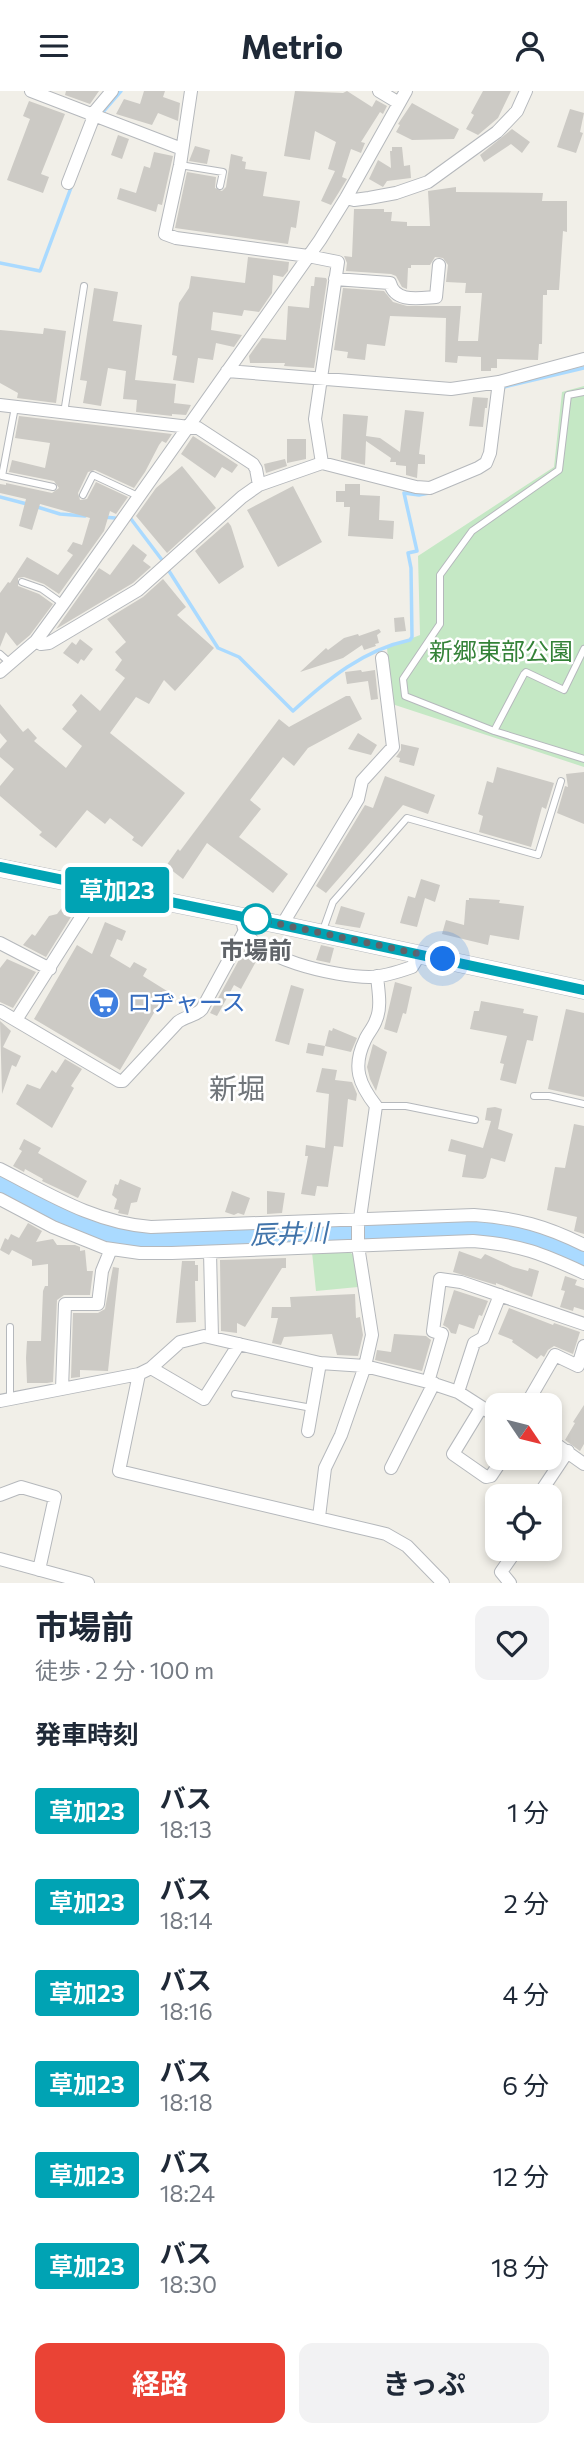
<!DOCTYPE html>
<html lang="ja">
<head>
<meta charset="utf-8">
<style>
  body { margin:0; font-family:Commissioner,"Noto Sans JP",sans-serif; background:#f2f2f3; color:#1f2937; height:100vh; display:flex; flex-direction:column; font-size:26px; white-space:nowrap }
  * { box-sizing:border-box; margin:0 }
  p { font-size:23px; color:#747a83 }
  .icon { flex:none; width:38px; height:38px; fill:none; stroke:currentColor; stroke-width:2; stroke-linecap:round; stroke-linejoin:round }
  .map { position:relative; height:1492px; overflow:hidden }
  .drawer { display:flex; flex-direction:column; background:#fff; flex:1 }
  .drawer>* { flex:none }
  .badge { padding:0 14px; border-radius:5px; font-size:24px; line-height:46px }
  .needle { width:46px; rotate:125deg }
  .tools { position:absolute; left:485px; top:1302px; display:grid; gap:14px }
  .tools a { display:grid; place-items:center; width:77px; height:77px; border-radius:14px; background:#fff; box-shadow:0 4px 10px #0003; font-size:35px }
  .you { position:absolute; width:35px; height:35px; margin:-18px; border:5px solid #fff; border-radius:50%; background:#1a73e8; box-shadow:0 0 0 10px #1a73e833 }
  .map>.badge { position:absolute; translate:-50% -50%; box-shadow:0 0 0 4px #fff }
  h2 { padding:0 35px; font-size:26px; line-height:63px }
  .round { display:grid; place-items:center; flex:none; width:74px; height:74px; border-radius:14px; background:#f2f2f3 }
  .head { display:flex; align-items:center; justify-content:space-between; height:119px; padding:0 35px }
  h1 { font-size:33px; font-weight:700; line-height:52px }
  .button { display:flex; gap:14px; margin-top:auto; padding:14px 35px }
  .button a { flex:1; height:80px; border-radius:14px; background:#ea4335; color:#fff; font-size:28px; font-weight:700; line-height:80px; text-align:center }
  .button a+a { background:#f2f2f3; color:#1f2937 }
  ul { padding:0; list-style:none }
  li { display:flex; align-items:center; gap:21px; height:91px; padding:0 35px }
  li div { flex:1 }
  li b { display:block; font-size:26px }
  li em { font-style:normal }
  li .badge { min-width:77px; font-weight:700; text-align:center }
  header { display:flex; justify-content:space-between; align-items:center; height:91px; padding:0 35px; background:#fff; font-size:32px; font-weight:700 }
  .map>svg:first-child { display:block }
</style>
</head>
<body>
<header><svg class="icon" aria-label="menu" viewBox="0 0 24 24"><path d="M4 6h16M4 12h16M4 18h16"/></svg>Metrio<svg class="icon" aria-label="person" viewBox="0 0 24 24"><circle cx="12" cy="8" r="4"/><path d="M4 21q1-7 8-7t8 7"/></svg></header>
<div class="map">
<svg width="584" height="1492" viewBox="0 0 584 1492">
  <rect width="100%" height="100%" fill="#f1efe8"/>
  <!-- green -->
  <path fill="#c5e8c5" d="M584 295V676L392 613 387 557 420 544 418 465 554 376 562 301Z
    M312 1161H349L354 1164 358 1196 316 1200Z"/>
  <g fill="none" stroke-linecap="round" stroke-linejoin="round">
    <!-- stream -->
    <path stroke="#aadaff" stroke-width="3.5" d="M102 22 121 0
      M0 172 40 180 72 94
      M503 299 504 296 584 277
      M0 406 27 413
      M34 415 60 423 85 425
      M103 426 115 427
      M131 428 162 469
      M169 480 218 557 239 566 293 620C328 588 363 559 410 549L412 546 411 477 408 462 417 460 404 402 419 404 429 402"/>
    <!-- river -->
    <path stroke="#aadaff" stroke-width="23" d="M0 1092C44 1116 85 1139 135 1149L462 1136 513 1140 546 1149 584 1169"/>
  </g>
  <!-- building -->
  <path fill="#cccac5" d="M66 0H99L90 13 65 4Z
    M144 0H165L163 6 180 12 178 30 158 22 152 34 116 23 124 8 140 13Z
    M295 0 343 2 347 0 372 16 376 9 387 15 383 23 380 21 361 51 365 52 361 62 351 58 342 86 347 88 331 114 321 110 335 80 328 78 336 51 315 40 310 69 284 65Z
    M483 0H511L498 27 478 44 466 38 474 24 471 22Z
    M29 10 65 23 41 83 49 86 43 102 7 89 30 28 23 25Z
    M412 12 459 38 454 48 412 49 396 41 400 34 398 33Z
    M570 18 584 22 580 41 583 42 576 62 557 56Z
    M512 38 530 51 522 62 511 53 484 71 480 64Z
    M118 44 129 48 122 68 111 64Z
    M195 55 210 59 207 73 189 70Z
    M392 56H402L404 75 410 74 411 87 387 90 383 96 369 88 378 69 391 77 390 60H392Z
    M154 61 173 65 162 114 158 113 156 121 117 108 120 97 136 102 144 75 150 77Z
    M231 63 243 66 242 70 246 71 245 78 267 81 263 105 300 110 296 137 291 136 288 153 175 137 187 81 216 86 215 97 222 100 226 96Z
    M456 96V101L543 102 542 110H567V141L563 140 559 199H547V204H543L542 253H539L538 269 497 268V277H491V280H481V266L458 265 457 272 445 271 446 227 390 225 385 255 367 253 365 269 347 267 348 261 334 259 343 197 384 200 393 211 407 215H461L458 250H478L482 202H465L466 192 446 191 448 174 443 167 435 166 430 174H411V177H408L407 198 402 196 396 185 391 183 346 180 347 172 344 165 352 166 354 118H384V121H392L391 130 407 131V135H430L428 100Z
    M248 166 289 171 288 180 283 186 273 184 272 202 259 221 244 219 242 225 213 221 211 239 242 244 234 256 216 252 213 269 198 267 194 292 173 289 177 265 172 264 179 212 189 197 191 185 245 192Z
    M315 186 326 187 327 189 314 277 284 275 285 272H250L249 265 262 247 286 249 288 215 309 217 311 195H314Z
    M94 197 118 201 113 230 142 234 135 289 176 293 174 312 191 314 186 324 172 323V325L136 321 137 309 123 308 126 280 108 277 101 315 83 312 87 290 80 289Z
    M44 237 66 240 56 312 17 307 18 302 0 292V239L43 243Z
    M473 306 488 307 487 317H485L483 336 469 335Z
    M405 319 424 321 419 363 425 364V373H418L417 387 406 384V375L396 374V371H390L391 367 366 350 365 374 341 368 343 323 368 325 366 345 380 347 400 361Z
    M19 325 172 343 166 352 162 350 159 354 145 381 134 397 95 379 88 381 78 402 80 409 87 408 96 391 128 406 116 423 110 420 104 440 59 503 44 493 24 486 18 487V495L39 503 53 513 30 544 17 555 6 541 0 556V502L8 491 10 492 27 466 58 484 73 464 67 460 73 451 82 454 90 427 40 413 32 439 19 435 26 408 0 402V393L6 394V392L52 402 59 397 54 390 9 381 12 369 45 377 50 352 15 347Z
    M193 345 238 374 232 382 222 376 215 387 181 363Z
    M287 348H306V368L287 372Z
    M285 368 287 375 266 382 264 373Z
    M182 375 216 417 167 462 136 425 156 397Z
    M345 393H360V404L380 405 379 429 394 430 393 448 348 445 350 416H344V411H336V400H345Z
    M293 395 322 451 278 476 247 419Z
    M228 431 231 435 244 476 219 493 195 460Z
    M133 453 147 464 143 470 151 476 133 492 56 538 99 477 110 484Z
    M163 488 186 516 177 524 214 557 175 600 164 589 149 613 136 606 110 642 185 702 142 756 132 749 134 746 110 727 105 733 87 719 56 757 39 744 42 741 0 705V695L14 678 0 666V658L7 650 0 642V613L23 641 28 637 37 647 34 650 66 677 82 655 62 638 77 620 72 614 81 603 100 620 125 587 115 579 122 569 115 561 126 551 107 528 143 506Z
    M404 526 406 540 395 541 394 527Z
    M379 538 381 541 377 544 379 552 375 553 376 555 364 559 362 554 343 567 300 581 326 557 328 559 344 547 358 543 359 545Z
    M80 548 93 558 84 570 81 568 78 573 63 562 72 551 76 554Z
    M361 579 362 581 375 579 378 608 371 609 368 590 347 593 345 581Z
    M346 605H350L362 628 308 657 294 675 283 666 250 709 261 718 239 746 288 783 273 802 207 752 183 788 166 775 178 758 180 760 279 628 289 636Z
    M358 642 377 654 371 664 348 658Z
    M401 653 419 657 414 675 399 671 400 667 396 666 401 659Z
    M497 676 554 692 546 718 542 716 531 756 479 741 483 725 478 723 487 690 493 692Z
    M584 681V733L557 722 565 695 568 696 566 683Z
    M385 685 435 704 428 723 403 714 326 802 316 795 365 714 373 717Z
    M421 788 440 794 435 811 425 807 417 836 400 832 408 805 415 807Z
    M469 807 500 809 499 812 524 815 519 849 490 844 488 854 442 843 446 829 464 834 466 809H469Z
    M68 809H71L79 813 46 866 23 854 32 843 35 845 49 825 57 823Z
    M341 815 365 822 360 837 335 833Z
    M105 831 126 840 122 850 117 848 110 865 130 877 134 871 147 878 143 885 167 900 120 979 34 928 77 854 92 863Z
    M321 854 334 857 330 872 316 869Z
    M246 856 259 865 241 898 234 894 217 925 210 922Z
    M7 868 36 881 13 917 0 911V877Z
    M395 891 412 896 406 923 403 922 397 942 384 938Z
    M291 894 304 898 289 954 275 950Z
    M481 910 524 918 523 922 538 925 533 950 527 949 516 993 500 989 504 973 500 972 507 945 470 938 474 920H479Z
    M566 918 584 922V1006L548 998Z
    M0 930 11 940 3 956 21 965 16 976 12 974 2 1003Z
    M333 937 357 947 351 961 325 955 329 939 332 940Z
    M308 952 325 955 323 965 306 962Z
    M373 953 387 961 376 1000 370 988 367 976Z
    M65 968 82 978 71 995 74 997 52 1037 16 1013 27 993 40 998 52 979 56 982Z
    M322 977 337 979 335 989 352 991 357 1003 356 1010 348 1008 343 1056 334 1055 328 1096 317 1095 315 1105 301 1103 308 1065H305L306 1054 325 1057 329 1003 316 1001Z
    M495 1016 502 1018 498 1038 513 1043 505 1071 491 1067 486 1086 483 1088 462 1086 466 1064 448 1060 451 1048 483 1057 491 1030 485 1029 487 1017Z
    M574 1033 584 1035V1143L574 1140 577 1126 547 1119 555 1076 565 1077Z
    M24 1048 41 1057 38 1062 87 1090 78 1107 42 1090 43 1088 25 1078 24 1081 13 1075 22 1060 19 1058Z
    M120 1088 141 1097 137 1111 131 1112 128 1124 118 1122 119 1119 114 1118 117 1108 112 1104 115 1093 118 1094Z
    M232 1100 250 1107 244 1124 238 1122 234 1124 225 1121Z
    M267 1100 285 1102 282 1122 267 1123Z
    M28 1132 42 1140 36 1151 53 1148 57 1154H75L80 1156V1160L85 1159 87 1180H93L90 1204H64L57 1209 53 1291 47 1292H27L26 1267 27 1250H41L43 1200 45 1195H48V1173L32 1175V1169L12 1159 9 1164 0 1159 5 1147 8 1149 11 1143 19 1147Z
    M459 1160 481 1168 485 1163 513 1176 528 1180 529 1177 539 1180 532 1206 496 1192V1194L453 1181Z
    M286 1167V1177H282L245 1236 237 1232V1242L221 1240 220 1169Z
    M182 1170H195V1174H198V1190H195L196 1231 176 1232Z
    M113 1176 119 1177 108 1280 80 1279V1286L71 1287 73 1222H98L105 1218Z
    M565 1185 577 1189 575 1194 584 1197V1219L574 1216 573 1220 560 1216 565 1200 561 1199Z
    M454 1199 488 1210 482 1225 479 1224 474 1238 459 1233 456 1243 451 1242 448 1237 443 1234Z
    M355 1203 356 1227 360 1226 363 1244 358 1265 337 1264 332 1243 284 1246 281 1254 272 1252 278 1227H271L272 1216H291L290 1206Z
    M509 1217 553 1234 554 1232 580 1241 573 1263 554 1255 548 1259 544 1266 541 1264 537 1268 512 1251 513 1249 498 1243Z
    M394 1243 426 1245 431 1249 422 1280 375 1269 377 1259 391 1261Z
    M584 1314V1353L580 1360 565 1349 575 1332 573 1331Z"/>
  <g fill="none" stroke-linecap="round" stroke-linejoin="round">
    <!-- lane casing -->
    <g stroke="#b5b8bc" stroke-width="8">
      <path id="lane" d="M180 74 223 81 220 95
        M584 301 568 304 559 379 472 440 440 484V533L403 588 405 605 494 640 524 583 526 581 564 599 584 558
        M15 316 2 385 53 396
        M64 322 84 195
        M83 404 93 384 138 405
        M22 491 42 498 63 513
        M0 563 10 572
        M494 640 584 668
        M323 839 333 811 407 727 538 764 561 690
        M534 1005H549L584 1013
        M376 1015H406L475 1029
        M10 1236V1307
        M235 1303 312 1317"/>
    </g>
    <!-- street casing -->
    <g stroke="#b5b8bc" stroke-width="14">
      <path id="street" d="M31 0 182 58
        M191 0 180 74 165 143 176 147 308 165 338 171 315 328 322 372
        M379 0 399 12
        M91 25 112 0
        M68 92 94 25
        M346 107 354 109 369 107 396 102 428 91 497 41 517 20 526 0
        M335 188 390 192C395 212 419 207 436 206L439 174
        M227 280 451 298 499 291 584 268
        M0 314 198 337 253 373 256 378 259 394
        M36 550 41 553 49 552 138 499 242 406 259 394 322 372 416 396 430 397 478 377 486 372 490 362 499 291
        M0 581 36 550 63 513 320 149 346 107 406 0
        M243 833C248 868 339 886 369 886 383 886 398 881 412 876L420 863
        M282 834 358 708 362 690 393 656 382 567
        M0 852 50 878
        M0 920 119 990H123L178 931C186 925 196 925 202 918L244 841
        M16 929 96 803 98 796
        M0 1078C49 1103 95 1132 151 1136L474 1124C517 1127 546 1135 584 1154
        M0 1108 53 1136 105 1157 140 1162H172L473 1150C521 1154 541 1162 584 1182
        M360 1127 376 1015C359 993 352 976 365 949 368 942 374 936 376 929 382 916 378 898 377 885
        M210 1161 212 1246
        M151 1277 204 1308 239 1253
        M139 1283 119 1380 386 1443 407 1455 443 1492
        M428 1291 442 1243 433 1240 440 1188 461 1191 584 1233
        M62 1298 65 1213H98L102 1180 111 1158
        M458 1301 474 1252 483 1247 500 1204
        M0 1310 139 1283 151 1277 180 1251 204 1245 320 1272 365 1275 428 1291 458 1301 497 1326
        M526 1314 555 1264 578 1275 584 1255
        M481 1317 453 1363 486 1386 491 1385 503 1367
        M308 1340 320 1272
        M550 1349 584 1373
        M391 1377 434 1292
        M0 1404 21 1396 55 1406 39 1479
        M538 1405 568 1360
        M319 1426 325 1377 341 1344 365 1275 372 1244 358 1155V1128
        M0 1468 88 1492
        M510 1492 501 1481 517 1458"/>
    </g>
    <!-- secondary casing -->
    <g stroke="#b6babf" stroke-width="19">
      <path id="secondary" d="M0 777 282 834 584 899"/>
    </g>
    <!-- lane -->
    <use href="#lane" stroke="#fff" stroke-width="6"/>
    <!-- street -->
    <use href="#street" stroke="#fff" stroke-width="12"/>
    <!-- secondary -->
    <use href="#secondary" stroke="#fff" stroke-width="18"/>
  </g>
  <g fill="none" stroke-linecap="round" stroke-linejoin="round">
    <!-- line casing -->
    <g stroke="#fff" stroke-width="16">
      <path id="line" d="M0 776 282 834 584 899"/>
    </g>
    <!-- line -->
    <use href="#line" stroke="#00a3b4" stroke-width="10"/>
    <!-- walk -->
    <path stroke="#5f6368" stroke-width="7" stroke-dasharray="0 12.6" d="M256 828 443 868"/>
  </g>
  <!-- icons -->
  <defs>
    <g id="supermarket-disc" transform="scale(1.575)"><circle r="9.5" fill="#3f7fe0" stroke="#fff"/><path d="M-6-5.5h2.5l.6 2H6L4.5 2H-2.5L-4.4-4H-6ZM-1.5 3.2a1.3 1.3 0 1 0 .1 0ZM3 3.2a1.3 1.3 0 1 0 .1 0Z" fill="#fff"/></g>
  </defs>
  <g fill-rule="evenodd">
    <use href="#supermarket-disc" x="104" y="912"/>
  </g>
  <!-- markers -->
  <circle fill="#fff" stroke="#00a3b4" stroke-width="3.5" cx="256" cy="828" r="14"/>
  <g text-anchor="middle" stroke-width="5" stroke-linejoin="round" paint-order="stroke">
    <!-- park labels -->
    <g font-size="24" fill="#348238" stroke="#fff">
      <text x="501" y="569">新郷東部公園</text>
    </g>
    <!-- stop labels -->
    <g font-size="24" font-weight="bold" fill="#5f6368" stroke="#fff">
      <text x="256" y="868">市場前</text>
    </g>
    <!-- shop labels -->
    <g font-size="24" fill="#366cbe" stroke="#fff" text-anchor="start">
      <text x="127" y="920">ロヂャース</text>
    </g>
    <!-- water labels -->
    <g font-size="26" font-style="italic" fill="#4174aa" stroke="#fff">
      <text transform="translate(289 1143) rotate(-2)" y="9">辰井川</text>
    </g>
    <!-- quarter labels -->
    <g font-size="28" fill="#70757a" stroke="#fff">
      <text x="237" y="1008">新堀</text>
    </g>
  </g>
</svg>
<div class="tools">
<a><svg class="needle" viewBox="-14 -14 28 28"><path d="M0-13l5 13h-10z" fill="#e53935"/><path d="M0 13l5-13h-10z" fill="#747a83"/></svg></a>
<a><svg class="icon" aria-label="locate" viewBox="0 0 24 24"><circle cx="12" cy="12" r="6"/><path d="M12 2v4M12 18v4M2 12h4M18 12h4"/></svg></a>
</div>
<div class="you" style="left:443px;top:868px"></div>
<b class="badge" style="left:117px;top:799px;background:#00a3b4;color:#fff">草加23</b>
</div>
<section class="drawer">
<div class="head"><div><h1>市場前</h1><p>徒歩 · 2 分 · 100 m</p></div><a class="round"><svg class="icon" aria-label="heart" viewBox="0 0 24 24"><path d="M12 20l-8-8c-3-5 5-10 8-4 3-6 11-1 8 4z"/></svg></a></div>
<h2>発車時刻</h2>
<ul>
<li><span class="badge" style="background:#00a3b4;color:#fff">草加23</span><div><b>バス</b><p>18:13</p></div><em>1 分</em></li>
<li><span class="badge" style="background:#00a3b4;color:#fff">草加23</span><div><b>バス</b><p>18:14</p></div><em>2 分</em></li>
<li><span class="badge" style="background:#00a3b4;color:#fff">草加23</span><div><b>バス</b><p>18:16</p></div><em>4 分</em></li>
<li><span class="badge" style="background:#00a3b4;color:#fff">草加23</span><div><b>バス</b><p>18:18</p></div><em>6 分</em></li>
<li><span class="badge" style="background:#00a3b4;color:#fff">草加23</span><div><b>バス</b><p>18:24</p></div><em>12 分</em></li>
<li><span class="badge" style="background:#00a3b4;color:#fff">草加23</span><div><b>バス</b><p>18:30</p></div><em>18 分</em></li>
</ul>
<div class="button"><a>経路</a><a>きっぷ</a></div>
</section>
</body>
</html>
